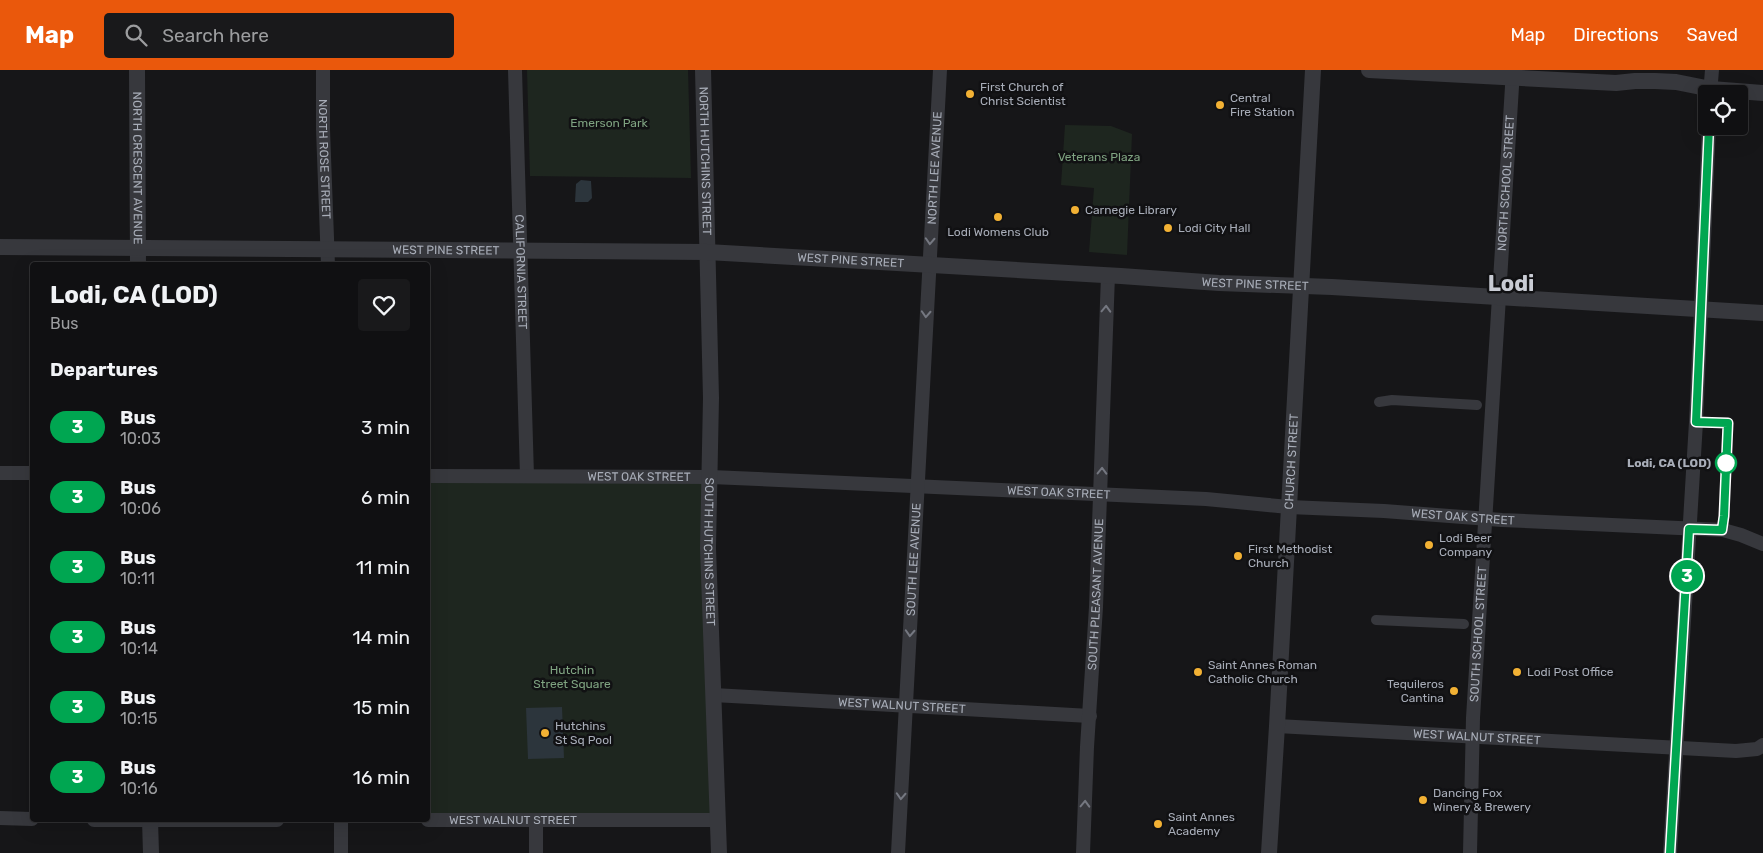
<!DOCTYPE html>
<html lang="en">
<head>
<meta charset="utf-8">
<style>
  body { margin:0; font-family:Rubik,sans-serif; background:#19191b; color:#f1f3f6; height:100vh; display:flex; flex-direction:column; font-size:19px; white-space:nowrap }
  * { box-sizing:border-box; margin:0 }
  p { font-size:16px; color:#9c9d9f }
  .icon { flex:none; width:28px; height:28px; fill:none; stroke:currentColor; stroke-width:2; stroke-linecap:round; stroke-linejoin:round }
  .map { position:relative; flex:1; overflow:hidden }
  .drawer { position:absolute; left:30px; top:192px; width:400px; height:560px; display:flex; flex-direction:column; background:#101012; border-radius:5px; box-shadow:0 5px 20px #0002,0 0 0 1px #303032 }
  .drawer>* { flex:none }
  .badge { padding:0 10px; border-radius:16px; font-size:18px; line-height:32px }
  .fabs { position:absolute; left:1698px; top:15px; display:grid; gap:10px }
  .fabs a { display:grid; place-items:center; width:50px; height:50px; border-radius:5px; background:#101012; box-shadow:0 5px 20px #0002,0 0 0 1px #303032; font-size:25px }
  .map>.badge { position:absolute; translate:-50% -50%; box-shadow:0 0 0 2px #fff }
  h2 { padding:0 20px; font-size:19px; line-height:45px }
  .round { display:grid; place-items:center; flex:none; width:52px; height:52px; border-radius:5px; background:#19191b }
  .summary { display:flex; align-items:center; justify-content:space-between; height:85px; padding:0 20px }
  h1 { font-size:24px; font-weight:700; line-height:38px }
  ul { padding:0; list-style:none }
  li { display:flex; align-items:center; gap:15px; height:70px; padding:0 20px }
  li div { flex:1 }
  li b { display:block; font-size:19px }
  li em { font-style:normal }
  li .badge { min-width:55px; font-weight:700; text-align:center }
  header { display:flex; align-items:center; gap:30px; box-sizing:border-box; height:70px; padding:0 25px; background:#ea580c; color:#fff }
  header strong { font-size:24px }
  nav { display:flex; gap:28px; margin-inline-start:auto; font-size:18px }
  .search { width:350px; height:45px; background:#19191b; display:flex; align-items:center; gap:12px; box-sizing:border-box; padding:0 18px; border-radius:5px; color:#9c9d9f; font-size:19px }
  .map>svg:first-child { display:block }
</style>
</head>
<body>
<header>
<strong>Map</strong>
<div class="search"><svg class="icon" aria-label="search" viewBox="0 0 24 24"><circle cx="10" cy="10" r="6"/><path d="M15 15l6 6"/></svg>Search here</div>
<nav><a>Map</a><a>Directions</a><a>Saved</a></nav>
</header>
<div class="map">
<svg width="1763" height="783" viewBox="0 0 1763 783">
  <rect width="100%" height="100%" fill="#161618"/>
  <!-- green -->
  <path fill="#1e261f" d="M527 0H688L691 108 530 106Z
    M1065 55 1111 56 1132 64 1127 185 1089 182 1094 118 1061 115Z
    M428 406 711 407 718 750 428 749Z"/>
  <!-- water -->
  <path fill="#2c353c" d="M581 110 591 111 592 128 588 132H575L576 114Z
    M562 637 564 688 528 689 526 638Z"/>
  <g fill="none" stroke-linecap="round" stroke-linejoin="round">
    <!-- pedestrian -->
    <path stroke="#37383d" stroke-width="10" d="M1379 332 1392 330 1477 335
      M1376 550 1464 554"/>
    <!-- minor -->
    <g stroke="#37383d" stroke-width="14">
      <path id="s1" d="M323 0V59L328 195"/>
      <path id="s2" d="M515 0 527 406"/>
      <path d="M1710 24 1712 0"/>
      <path d="M0 403H32"/>
      <path id="s3" d="M428 406 711 407 1206 429 1289 437 1384 441 1502 450 1723 460 1741 465 1763 474"/>
      <path id="s4" d="M713 625 1090 646"/>
      <path id="s5" d="M1277 656 1736 681 1757 679 1763 675"/>
      <path d="M0 748 32 749"/>
      <path d="M94 750H277"/>
      <path d="M341 750V783"/>
      <path id="s6" d="M428 750H718"/>
      <path d="M536 750V783"/>
      <path id="s7" d="M898 783 940 0"/>
      <path id="s8" d="M1083 783 1087 677 1096 537 1108 205"/>
      <path id="s9" d="M1470 783 1473 648 1513 0"/>
      <path d="M1670 783 1696 352 1709 56"/>
    </g>
    <!-- tertiary -->
    <g stroke="#37383d" stroke-width="16">
      <path id="s10" d="M137 0 138 195"/>
      <path id="s11" d="M703 0 711 328 708 478 719 783"/>
      <path d="M1369 0 1616 13 1635 11H1655L1676 12 1711 19 1763 23"/>
      <path id="s12" d="M0 177 707 182 1121 206 1219 213 1332 217 1763 243"/>
      <path d="M150 750 151 783"/>
      <path id="s13" d="M1269 783 1277 656 1313 0"/>
    </g>
  </g>
  <!-- one-way arrows -->
  <defs><path id="oneway-chevron" d="M-2-3.5L2.5 0L-2 3.5" fill="none" stroke-width="1.6" stroke-linecap="round" stroke-linejoin="round" transform="scale(1.25)"/></defs>
  <g stroke="#757881">
    <use href="#oneway-chevron" transform="translate(930 171) rotate(93)"/>
    <use href="#oneway-chevron" transform="translate(1106 239) rotate(-88)"/>
    <use href="#oneway-chevron" transform="translate(926 244) rotate(93)"/>
    <use href="#oneway-chevron" transform="translate(1102 401) rotate(-89)"/>
    <use href="#oneway-chevron" transform="translate(910 563) rotate(93)"/>
    <use href="#oneway-chevron" transform="translate(901 726) rotate(93)"/>
    <use href="#oneway-chevron" transform="translate(1085 734) rotate(-88)"/>
  </g>
  <g fill="none" stroke-linecap="round" stroke-linejoin="round">
    <!-- line casing -->
    <g stroke="#fff" stroke-width="11">
      <path id="line" d="M1670 783 1689 459 1722 460 1724 446 1728 353 1696 352 1709 56"/>
    </g>
    <!-- line -->
    <use href="#line" stroke="#00a651" stroke-width="8"/>
  </g>
  <!-- markers -->
  <g fill="#f2b134" stroke="#111113" stroke-width="2">
    <circle cx="970" cy="24" r="5"/>
    <circle cx="1220" cy="35" r="5"/>
    <circle cx="1075" cy="140" r="5"/>
    <circle cx="998" cy="147" r="5"/>
    <circle cx="1168" cy="158" r="5"/>
    <circle cx="1429" cy="475" r="5"/>
    <circle cx="1238" cy="486" r="5"/>
    <circle cx="1198" cy="602" r="5"/>
    <circle cx="1517" cy="602" r="5"/>
    <circle cx="1454" cy="621" r="5"/>
    <circle cx="545" cy="663" r="5"/>
    <circle cx="1423" cy="730" r="5"/>
    <circle cx="1158" cy="754" r="5"/>
  </g>
  <circle fill="#fff" stroke="#00a651" stroke-width="2.5" cx="1726" cy="393" r="10"/>
  <g text-anchor="middle" stroke-width="5" stroke-linejoin="round" paint-order="stroke">
    <!-- poi labels -->
    <g font-size="12" fill="#a8adb8" stroke="#111113" text-anchor="start">
      <text x="980" y="21">First Church of<tspan x="980" dy="14">Christ Scientist</tspan></text>
      <text x="1230" y="32">Central<tspan x="1230" dy="14">Fire Station</tspan></text>
      <text x="1085" y="144">Carnegie Library</text>
      <text x="1178" y="162">Lodi City Hall</text>
      <text x="998" y="166" text-anchor="middle">Lodi Womens Club</text>
      <text x="1439" y="472">Lodi Beer<tspan x="1439" dy="14">Company</tspan></text>
      <text x="1248" y="483">First Methodist<tspan x="1248" dy="14">Church</tspan></text>
      <text x="1208" y="599">Saint Annes Roman<tspan x="1208" dy="14">Catholic Church</tspan></text>
      <text x="1527" y="606">Lodi Post Office</text>
      <text x="1444" y="618" text-anchor="end">Tequileros<tspan x="1444" dy="14">Cantina</tspan></text>
      <text x="555" y="660">Hutchins<tspan x="555" dy="14">St Sq Pool</tspan></text>
      <text x="1433" y="727">Dancing Fox<tspan x="1433" dy="14">Winery &amp; Brewery</tspan></text>
      <text x="1168" y="751">Saint Annes<tspan x="1168" dy="14">Academy</tspan></text>
    </g>
    <!-- park labels -->
    <g font-size="12" fill="#7fa381" stroke="#111113">
      <text x="609" y="57">Emerson Park</text>
      <text x="1099" y="91">Veterans Plaza</text>
      <text x="572" y="604">Hutchin<tspan x="572" dy="14">Street Square</tspan></text>
    </g>
    <!-- street labels -->
    <g font-size="12" fill="#a8adb8" stroke="#111113">
      <text dy="4" stroke="none"><textPath href="#s1" startOffset="89">NORTH ROSE STREET</textPath></text>
      <text dy="4" stroke="none"><textPath href="#s11" startOffset="91">NORTH HUTCHINS STREET</textPath></text>
      <text dy="4" stroke="none"><textPath href="#s10" startOffset="98">NORTH CRESCENT AVENUE</textPath></text>
      <text dy="4" stroke="none"><textPath href="#s7" startOffset="686">NORTH LEE AVENUE</textPath></text>
      <text dy="4" stroke="none"><textPath href="#s9" startOffset="671">NORTH SCHOOL STREET</textPath></text>
      <text dy="4" stroke="none"><textPath href="#s12" startOffset="446">WEST PINE STREET</textPath></text>
      <text dy="4" stroke="none"><textPath href="#s12" startOffset="851">WEST PINE STREET</textPath></text>
      <text dy="4" stroke="none"><textPath href="#s2" startOffset="202">CALIFORNIA STREET</textPath></text>
      <text dy="4" stroke="none"><textPath href="#s12" startOffset="1256">WEST PINE STREET</textPath></text>
      <text dy="4" stroke="none"><textPath href="#s13" startOffset="392">CHURCH STREET</textPath></text>
      <text dy="4" stroke="none"><textPath href="#s3" startOffset="211">WEST OAK STREET</textPath></text>
      <text dy="4" stroke="none"><textPath href="#s3" startOffset="631">WEST OAK STREET</textPath></text>
      <text dy="4" stroke="none"><textPath href="#s3" startOffset="1036">WEST OAK STREET</textPath></text>
      <text dy="4" stroke="none"><textPath href="#s11" startOffset="482">SOUTH HUTCHINS STREET</textPath></text>
      <text dy="4" stroke="none"><textPath href="#s7" startOffset="294">SOUTH LEE AVENUE</textPath></text>
      <text dy="4" stroke="none"><textPath href="#s8" startOffset="259">SOUTH PLEASANT AVENUE</textPath></text>
      <text dy="4" stroke="none"><textPath href="#s9" startOffset="219">SOUTH SCHOOL STREET</textPath></text>
      <text dy="4" stroke="none"><textPath href="#s4" startOffset="189">WEST WALNUT STREET</textPath></text>
      <text dy="4" stroke="none"><textPath href="#s5" startOffset="200">WEST WALNUT STREET</textPath></text>
      <text dy="4" stroke="none"><textPath href="#s6" startOffset="85">WEST WALNUT STREET</textPath></text>
    </g>
    <!-- stop labels -->
    <g font-size="12" font-weight="bold" fill="#a8adb8" stroke="#111113" text-anchor="end">
      <text x="1711" y="397">Lodi, CA (LOD)</text>
    </g>
    <!-- town labels -->
    <g font-size="22" font-weight="bold" fill="#c9ccd4" stroke="#111113">
      <text x="1511" y="221">Lodi</text>
    </g>
  </g>
</svg>
<div class="fabs">
<a><svg class="icon" aria-label="locate" viewBox="0 0 24 24"><circle cx="12" cy="12" r="6"/><path d="M12 2v4M12 18v4M2 12h4M18 12h4"/></svg></a>
</div>
<b class="badge" style="left:1687px;top:506px;background:#00a651;color:#fff">3</b>
<section class="drawer">
<div class="summary"><div><h1>Lodi, CA (LOD)</h1><p>Bus</p></div><a class="round"><svg class="icon" aria-label="heart" viewBox="0 0 24 24"><path d="M12 20l-8-8c-3-5 5-10 8-4 3-6 11-1 8 4z"/></svg></a></div>
<h2>Departures</h2>
<ul>
<li><span class="badge" style="background:#00a651;color:#fff">3</span><div><b>Bus</b><p>10:03</p></div><em>3 min</em></li>
<li><span class="badge" style="background:#00a651;color:#fff">3</span><div><b>Bus</b><p>10:06</p></div><em>6 min</em></li>
<li><span class="badge" style="background:#00a651;color:#fff">3</span><div><b>Bus</b><p>10:11</p></div><em>11 min</em></li>
<li><span class="badge" style="background:#00a651;color:#fff">3</span><div><b>Bus</b><p>10:14</p></div><em>14 min</em></li>
<li><span class="badge" style="background:#00a651;color:#fff">3</span><div><b>Bus</b><p>10:15</p></div><em>15 min</em></li>
<li><span class="badge" style="background:#00a651;color:#fff">3</span><div><b>Bus</b><p>10:16</p></div><em>16 min</em></li>
</ul>
</section>
</div>
</body>
</html>
